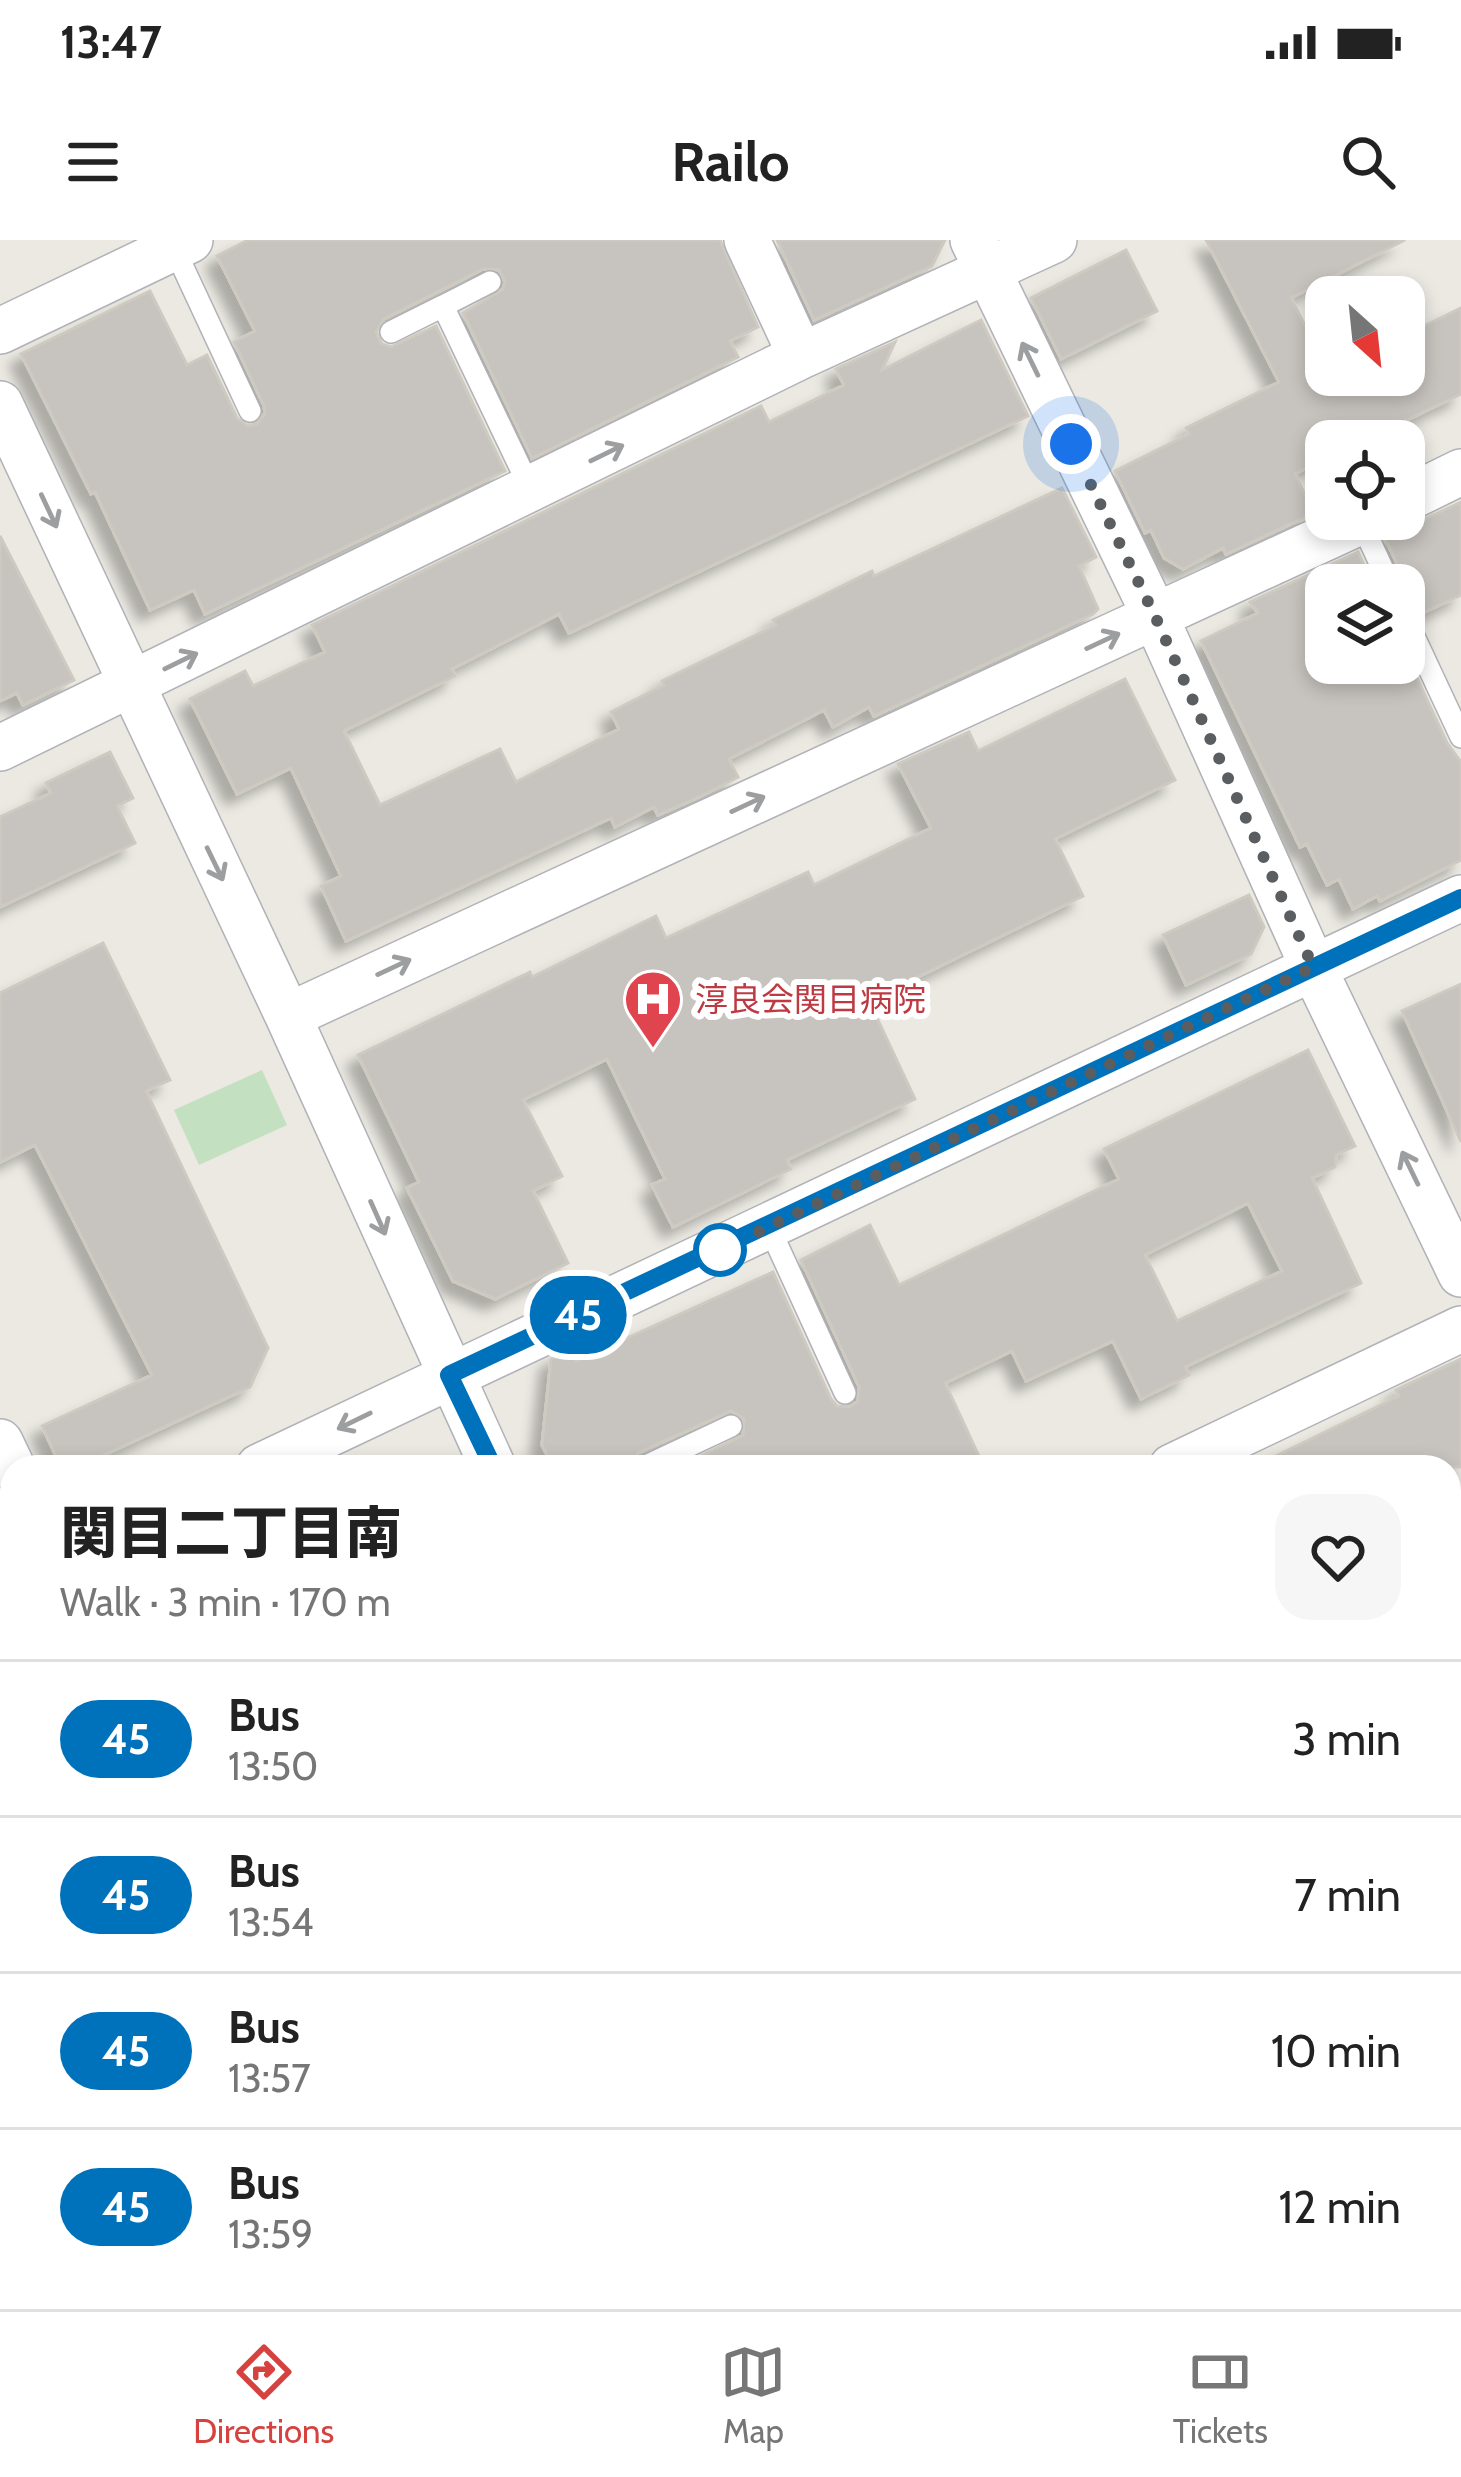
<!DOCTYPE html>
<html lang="en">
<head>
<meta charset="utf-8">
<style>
  body { margin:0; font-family:Cabin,"Noto Sans JP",sans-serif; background:#f6f6f6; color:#222; height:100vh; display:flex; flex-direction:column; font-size:45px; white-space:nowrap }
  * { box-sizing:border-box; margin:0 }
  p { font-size:39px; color:#767676 }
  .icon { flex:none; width:66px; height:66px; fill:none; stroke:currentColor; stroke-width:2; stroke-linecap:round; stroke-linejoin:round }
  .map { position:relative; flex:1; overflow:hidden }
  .panel { position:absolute; left:0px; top:1215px; width:1461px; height:855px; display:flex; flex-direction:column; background:#fff; border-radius:36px 36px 0 0; box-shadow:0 6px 18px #0003 }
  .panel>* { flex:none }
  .badge { padding:0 24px; border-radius:39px; font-size:42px; line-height:78px }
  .needle { width:78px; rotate:153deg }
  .controls { position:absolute; left:1305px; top:36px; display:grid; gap:24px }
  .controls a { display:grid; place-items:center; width:120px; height:120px; border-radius:24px; background:#fff; box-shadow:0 6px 18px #0003; font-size:60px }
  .you { position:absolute; width:60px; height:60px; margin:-30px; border:9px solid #fff; border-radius:50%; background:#1a73e8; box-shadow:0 0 0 18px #1a73e833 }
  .map>.badge { position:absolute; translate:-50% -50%; box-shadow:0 0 0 6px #fff }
  .round { display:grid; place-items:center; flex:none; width:126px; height:126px; border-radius:36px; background:#f6f6f6 }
  .summary { display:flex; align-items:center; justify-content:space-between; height:204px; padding:0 60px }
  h1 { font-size:57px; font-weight:800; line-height:90px }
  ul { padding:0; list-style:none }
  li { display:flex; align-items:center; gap:36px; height:156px; padding:0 60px; border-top:3px solid #e0e0e0 }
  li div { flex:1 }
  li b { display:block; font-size:45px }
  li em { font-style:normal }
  li .badge { min-width:132px; font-weight:700; text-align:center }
  .status { display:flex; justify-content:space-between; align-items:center; height:84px; padding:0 60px; background:#fff; direction:ltr }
  .status svg { height:33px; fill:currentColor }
  header { display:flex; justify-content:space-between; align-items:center; height:156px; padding:0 60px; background:#fff; font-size:54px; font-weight:800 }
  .dock { display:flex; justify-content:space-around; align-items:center; height:168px; border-top:3px solid #e0e0e0; background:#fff; font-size:33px; color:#767676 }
  .dock a { display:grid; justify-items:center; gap:6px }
  .dock .selected { color:#d5423f }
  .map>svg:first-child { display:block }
</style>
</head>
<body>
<div class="status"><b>13:47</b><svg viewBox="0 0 49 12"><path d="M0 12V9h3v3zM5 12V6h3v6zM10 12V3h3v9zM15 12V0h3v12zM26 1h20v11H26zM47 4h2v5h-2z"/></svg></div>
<header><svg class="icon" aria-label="menu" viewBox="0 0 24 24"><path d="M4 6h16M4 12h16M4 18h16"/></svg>Railo<svg class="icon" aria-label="search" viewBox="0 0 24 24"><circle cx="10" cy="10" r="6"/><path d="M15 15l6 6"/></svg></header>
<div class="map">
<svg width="1461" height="2069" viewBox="0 0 1461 2069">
  <defs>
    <filter id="shadow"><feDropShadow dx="-11" dy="11" stdDeviation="6" flood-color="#0004"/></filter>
  </defs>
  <rect width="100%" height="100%" fill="#ebe9e2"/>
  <!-- green -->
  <path fill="#c3e0c1" d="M262 830 287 885 199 925 174 870Z"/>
  <!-- building -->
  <path fill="#c7c3be" stroke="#cfcac1" stroke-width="3" fill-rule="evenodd" filter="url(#shadow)" d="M248 0H720L758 87 730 101 738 117 532 218 463 73 503 49 505 42 499 30 483 29 384 79 376 92 382 104 391 107 436 86 505 231 205 374 194 350 150 370 95 252 91 254 21 114 150 51 187 125 207 115 237 178 248 186 257 184 265 173 264 166 234 102 255 91 217 16Z
    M777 0H945L932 26 814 80Z
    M1206 0H1405L1291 58 1326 127V135H1404V96L1461 68V154L1369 198 1326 201V218L1295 234 1314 273 1226 314 1223 308 1183 329 1164 318 1151 290 1145 293 1115 231 1189 194 1186 188 1279 142Z
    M1126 10 1157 71 1061 119 1031 58Z
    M981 80 1028 176 569 393 559 374 452 429 455 436 344 491 380 565 500 509 516 542 619 489 611 472 664 445 662 441 776 385 773 380 872 331 874 336 1062 248 1096 317 1079 326 1098 369 1093 374 874 476 869 467 833 487 824 470 729 519 738 537 701 556 658 575 654 567 615 587 611 578 346 701 321 646 341 636 291 528 237 554 190 459 245 431 253 446 325 412 312 385 761 166 769 182 844 145 836 129 895 102 882 130Z
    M1461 262V355L1420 374 1413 364 1404 360V339L1385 298Z
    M0 296 74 440 23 465 17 453 0 461Z
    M1358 312 1373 345H1326V423H1410L1447 503 1461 522V620L1380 661 1377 656 1353 669 1339 639 1327 645 1307 604 1300 607 1201 401 1258 373 1250 362Z
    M1125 439 1175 540 1055 599 1083 656 869 761 915 859 787 920 791 929 673 987 652 945 665 939 607 819 523 860 562 936 533 951 568 1023 495 1059 453 1041 407 948 419 942 358 815 530 732 532 737 656 676 666 698 808 632 814 645 931 588 898 524 969 492 978 511Z
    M110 512 133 558 117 566 135 603 0 667V577L51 553 46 543Z
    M1249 655 1264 687 1251 714 1186 745 1163 695Z
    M103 703 170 840 146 851 268 1108 250 1147 78 1227H61L42 1186 152 1135 35 905 0 922V753Z
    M1461 744V902L1402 771Z
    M1308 810 1355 906 1336 915 1335 927 1312 938 1361 1043 1185 1127 1189 1135 1141 1159 1113 1101 1026 1141 1012 1111 945 1143 984 1227H679L743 1195 744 1179 731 1171 638 1213 629 1227H553L542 1205 551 1119 570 1109 576 1121 773 1032 831 1159 837 1166 850 1167 858 1161 859 1147 801 1020 870 985 899 1045 1119 939 1104 909ZM1248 963 1282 1031 1177 1081 1145 1015Z
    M1461 1119V1227H1253L1399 1156 1396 1150Z"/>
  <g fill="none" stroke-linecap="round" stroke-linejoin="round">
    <!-- lane casing -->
    <g stroke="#afb2b6" stroke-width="24">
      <path id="lane" d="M174 8 250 171
        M443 66 490 42
        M391 92 443 66 531 250
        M1361 282 1390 345
        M1404 375 1461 497
        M769 987 845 1153
        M644 1227 731 1186
        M1449 1461 1461 1488"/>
    </g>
    <!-- street casing -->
    <g stroke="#afb2b6" stroke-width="48">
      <path id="street" d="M747 0 801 116
        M973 0 1155 376 1313 727 1461 1034
        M0 91 190 0
        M0 164 288 776 493 1227
        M1404 260 1461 232
        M0 508 801 116 1054 0
        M288 776 1366 279
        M0 1202 12 1227
        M259 1227 1461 658
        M1172 1227 1461 1089
        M0 1351 12 1346
        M1449 1518 1461 1512
        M1449 1926 1461 1920
        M890 2058 895 2069
        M1149 2069 1173 2058"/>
    </g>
    <!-- lane -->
    <use href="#lane" stroke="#fff" stroke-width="21"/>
    <!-- street -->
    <use href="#street" stroke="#fff" stroke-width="45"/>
  </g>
  <!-- one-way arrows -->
  <defs><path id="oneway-shaft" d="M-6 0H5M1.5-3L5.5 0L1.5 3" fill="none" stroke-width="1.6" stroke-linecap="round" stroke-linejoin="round" transform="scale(3)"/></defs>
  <g stroke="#9c9ea0">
    <use href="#oneway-shaft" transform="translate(1030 119) rotate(-116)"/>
    <use href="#oneway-shaft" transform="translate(607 213) rotate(-26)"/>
    <use href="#oneway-shaft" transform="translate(49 271) rotate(65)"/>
    <use href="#oneway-shaft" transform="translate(1103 401) rotate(-25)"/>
    <use href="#oneway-shaft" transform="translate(181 421) rotate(-26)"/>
    <use href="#oneway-shaft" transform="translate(748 564) rotate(-25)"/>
    <use href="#oneway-shaft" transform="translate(215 624) rotate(64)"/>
    <use href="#oneway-shaft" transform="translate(394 727) rotate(-25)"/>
    <use href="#oneway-shaft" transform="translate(1410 928) rotate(-116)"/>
    <use href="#oneway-shaft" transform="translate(378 978) rotate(66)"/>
    <use href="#oneway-shaft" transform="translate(354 1181) rotate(154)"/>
  </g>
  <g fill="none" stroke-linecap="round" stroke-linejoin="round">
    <!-- line casing -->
    <g stroke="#fff" stroke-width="27">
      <path id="line" d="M493 1227 449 1135 1461 658"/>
    </g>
    <!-- line -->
    <use href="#line" stroke="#0072bc" stroke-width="18"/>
    <!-- walk -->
    <path stroke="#5a5e61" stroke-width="12" stroke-dasharray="0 21.6" d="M720 1010 1313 727 1155 376 1071 204"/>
  </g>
  <!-- icons -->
  <defs>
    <g id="hospital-pin" transform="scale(3)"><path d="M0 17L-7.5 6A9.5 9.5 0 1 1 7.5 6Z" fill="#e0444e" stroke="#fff"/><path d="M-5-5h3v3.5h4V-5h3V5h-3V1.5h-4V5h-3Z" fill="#fff"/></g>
  </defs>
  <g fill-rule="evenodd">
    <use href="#hospital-pin" x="653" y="759"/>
  </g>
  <!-- markers -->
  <circle fill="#fff" stroke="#0072bc" stroke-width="6" cx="720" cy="1010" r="24"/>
  <g text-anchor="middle" stroke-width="12" stroke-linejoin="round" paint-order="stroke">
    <!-- health labels -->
    <g font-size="33" fill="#be3a42" stroke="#fff" text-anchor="start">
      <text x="695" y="771">淳良会関目病院</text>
    </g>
  </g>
</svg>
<div class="controls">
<a><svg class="needle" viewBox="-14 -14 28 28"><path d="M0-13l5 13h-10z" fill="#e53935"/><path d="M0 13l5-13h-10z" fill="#767676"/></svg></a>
<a><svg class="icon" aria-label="locate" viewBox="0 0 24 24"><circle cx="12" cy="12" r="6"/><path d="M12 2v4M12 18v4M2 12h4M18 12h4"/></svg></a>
<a><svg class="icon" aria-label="layers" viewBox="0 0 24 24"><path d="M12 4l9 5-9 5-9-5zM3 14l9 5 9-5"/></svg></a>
</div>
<div class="you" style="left:1071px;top:204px"></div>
<b class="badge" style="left:578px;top:1075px;background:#0072bc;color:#fff">45</b>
<section class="panel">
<div class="summary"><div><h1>関目二丁目南</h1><p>Walk · 3 min · 170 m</p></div><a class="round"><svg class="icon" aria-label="heart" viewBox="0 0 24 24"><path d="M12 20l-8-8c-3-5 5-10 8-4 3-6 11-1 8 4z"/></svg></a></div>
<ul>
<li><span class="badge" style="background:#0072bc;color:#fff">45</span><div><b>Bus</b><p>13:50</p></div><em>3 min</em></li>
<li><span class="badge" style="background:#0072bc;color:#fff">45</span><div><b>Bus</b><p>13:54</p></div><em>7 min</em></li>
<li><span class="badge" style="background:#0072bc;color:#fff">45</span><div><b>Bus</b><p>13:57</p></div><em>10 min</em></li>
<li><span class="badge" style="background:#0072bc;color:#fff">45</span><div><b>Bus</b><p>13:59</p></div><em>12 min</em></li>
</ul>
</section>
</div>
<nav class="dock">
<a class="selected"><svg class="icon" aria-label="directions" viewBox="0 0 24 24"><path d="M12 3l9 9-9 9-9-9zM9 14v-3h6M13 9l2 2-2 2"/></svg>Directions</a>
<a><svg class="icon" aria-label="map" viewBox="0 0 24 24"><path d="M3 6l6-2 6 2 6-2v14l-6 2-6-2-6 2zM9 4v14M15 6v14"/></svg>Map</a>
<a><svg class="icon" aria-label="tickets" viewBox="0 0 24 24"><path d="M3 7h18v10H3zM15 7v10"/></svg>Tickets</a>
</nav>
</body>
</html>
